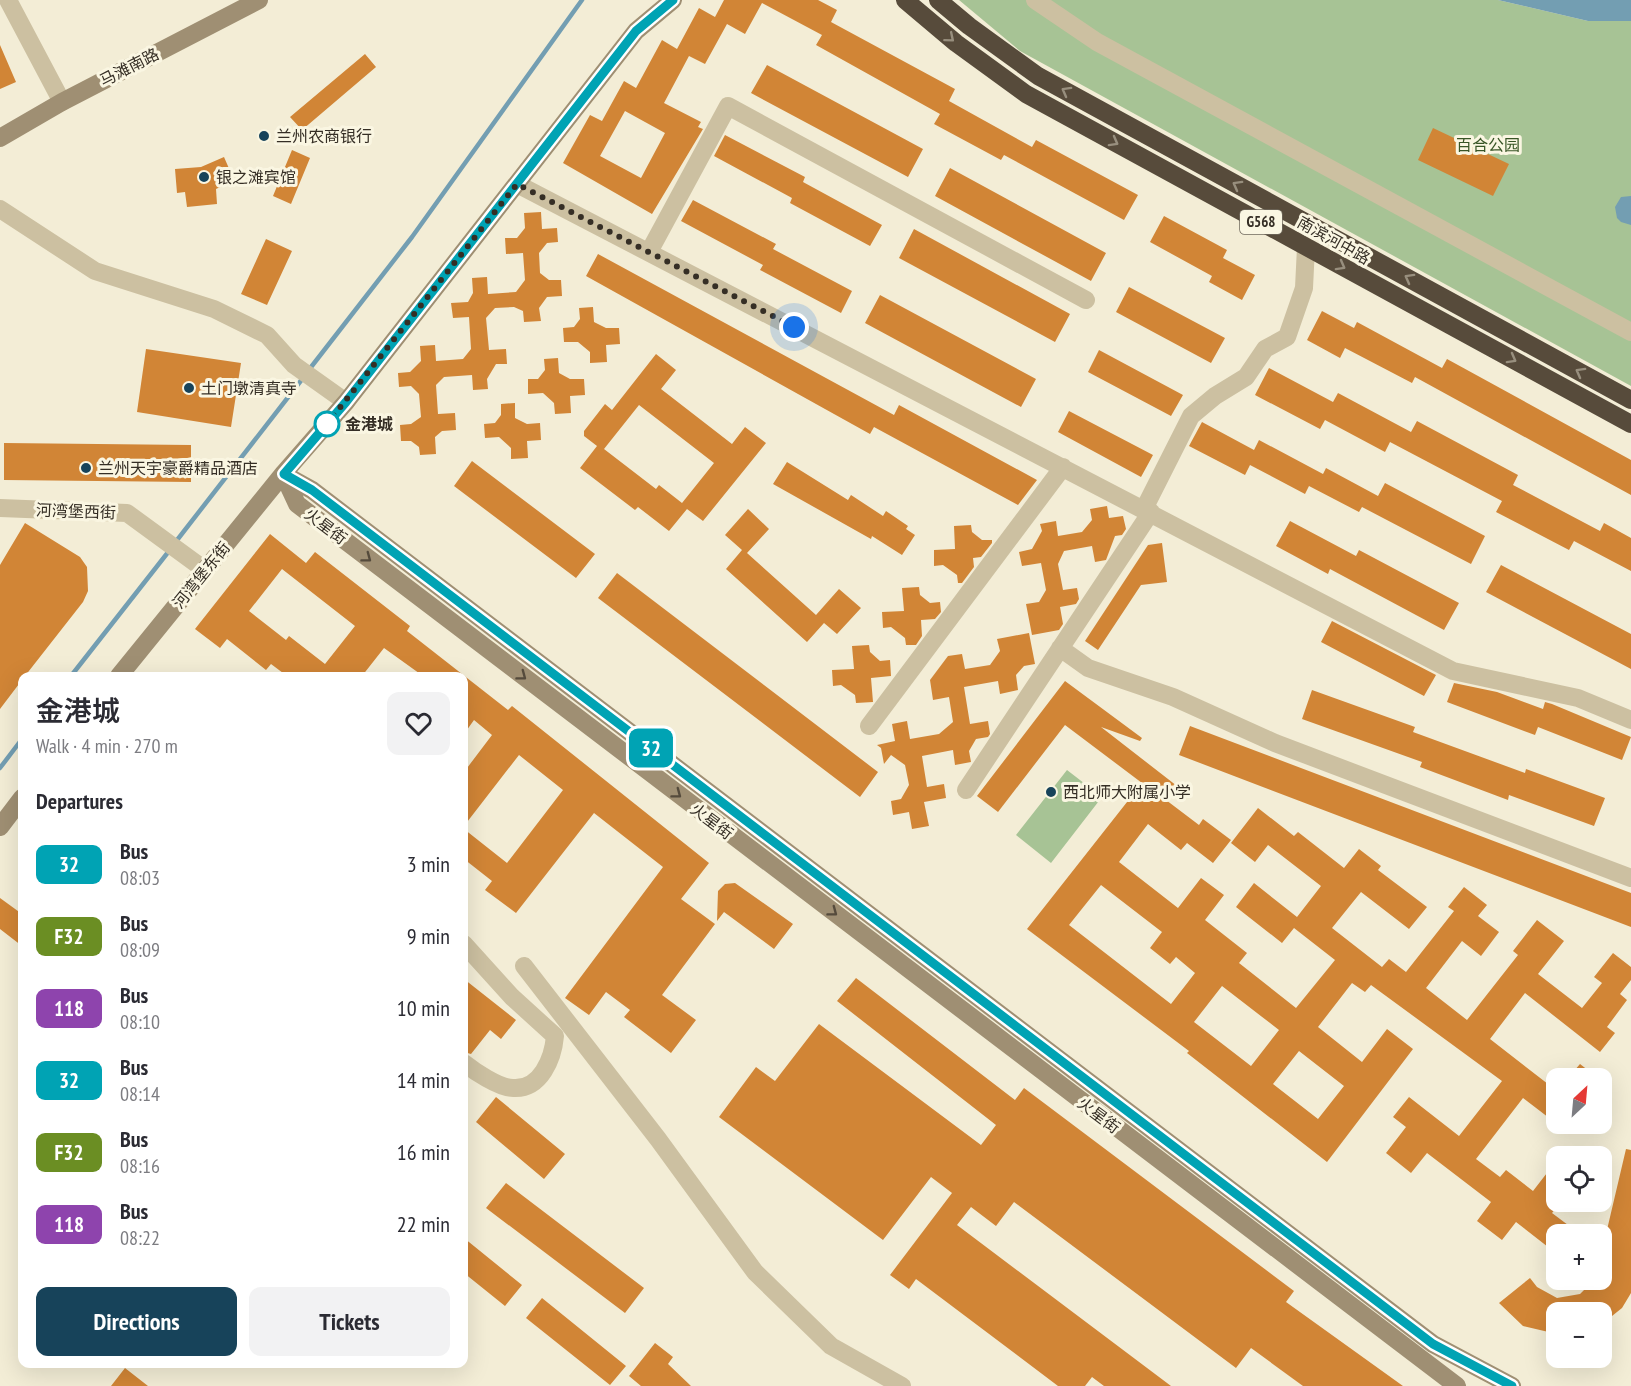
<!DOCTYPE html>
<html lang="en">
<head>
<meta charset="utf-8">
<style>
  body { margin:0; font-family:"PT Sans Narrow","Noto Sans SC",sans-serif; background:#f2f2f3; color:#2b2b33; height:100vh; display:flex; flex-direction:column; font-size:22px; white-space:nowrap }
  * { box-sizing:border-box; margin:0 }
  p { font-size:20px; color:#7c7c81 }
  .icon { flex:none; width:33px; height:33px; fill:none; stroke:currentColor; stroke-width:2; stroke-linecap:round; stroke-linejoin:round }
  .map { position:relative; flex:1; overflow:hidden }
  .details { position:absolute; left:18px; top:672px; width:450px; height:696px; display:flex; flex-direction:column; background:#fff; border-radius:12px; box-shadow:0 6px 24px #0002 }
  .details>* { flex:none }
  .badge { padding:0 12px; border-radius:9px; font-size:21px; line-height:39px }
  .needle { width:39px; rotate:26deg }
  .fabs { position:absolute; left:1546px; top:1068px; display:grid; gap:12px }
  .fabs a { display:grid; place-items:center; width:66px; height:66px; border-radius:12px; background:#fff; box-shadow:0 6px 24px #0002; font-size:30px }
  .you { position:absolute; width:30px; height:30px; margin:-15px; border:4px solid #fff; border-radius:50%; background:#1a73e8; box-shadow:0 0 0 9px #1a73e833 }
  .map>.badge { position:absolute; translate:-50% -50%; box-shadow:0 0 0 3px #fff }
  h2 { padding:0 18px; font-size:22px; line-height:54px }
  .round { display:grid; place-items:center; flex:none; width:63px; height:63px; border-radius:12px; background:#f2f2f3 }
  .head { display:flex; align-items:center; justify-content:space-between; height:102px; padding:0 18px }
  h1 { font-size:28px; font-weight:600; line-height:45px }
  .action { display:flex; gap:12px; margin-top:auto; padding:12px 18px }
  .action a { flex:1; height:69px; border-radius:12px; background:#17435a; color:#fff; font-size:24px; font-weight:600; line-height:69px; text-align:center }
  .action a+a { background:#f2f2f3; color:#2b2b33 }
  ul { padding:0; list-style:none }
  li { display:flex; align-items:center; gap:18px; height:72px; padding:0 18px }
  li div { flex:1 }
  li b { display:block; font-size:22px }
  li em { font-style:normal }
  li .badge { min-width:66px; font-weight:700; text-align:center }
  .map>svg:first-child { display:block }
</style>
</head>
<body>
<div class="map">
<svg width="1631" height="1386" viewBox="0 0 1631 1386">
  <rect width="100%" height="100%" fill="#f3edd6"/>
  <!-- green -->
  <path fill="#a7c395" d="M959 0H1498L1588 21H1631V386L1020 51Z
    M1067 770 1102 797 1051 863 1016 835Z"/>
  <!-- water -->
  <path fill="#739eb2" d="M1498 0H1631V21H1588Z
    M1631 196V225L1621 222 1617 218 1615 207 1621 197Z"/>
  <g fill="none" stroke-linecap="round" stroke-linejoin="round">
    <!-- stream -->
    <path stroke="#739eb2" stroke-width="4.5" d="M308 371 412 237 582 0
      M174 544 303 378
      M71 676 169 551
      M0 768 22 739"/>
  </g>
  <!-- building -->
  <path fill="#d18536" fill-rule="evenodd" d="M724 0H818L837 10 831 22 955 89 949 101 1032 147 1036 140 1138 195 1124 220 1004 155 1001 160 934 124 940 114 816 45 822 35 762 3 745 34 727 24 705 64 689 56 664 103 701 122 698 127 703 129 652 214 563 163 590 115 602 121 624 81 636 88 662 40 677 49 699 8 715 17ZM625 111 665 133 641 178 600 156Z
    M0 45 16 82 0 89Z
    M365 54 376 67 302 130 290 117Z
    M767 65 923 149 908 177 751 93Z
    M1433 128 1509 164 1493 196 1418 160Z
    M725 135 805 177 803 182 882 225 870 246 790 203 792 198 714 156Z
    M292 150 310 158 291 204 273 196Z
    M224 157 234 180 216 189 217 204 187 207 185 192 177 193 175 169 201 167Z
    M950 168 1106 253 1091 281 935 196Z
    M693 200 776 244 773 249 852 291 841 313 760 270 763 265 681 221Z
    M541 212 542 229 557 228 558 242 547 243 539 253 540 273 549 280H561L562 296 547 297 539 308 541 321 524 322 523 311 514 307 495 308 486 318 489 350 506 349 507 364H496L487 379 488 389 473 390 472 375 444 377 436 385 438 414 455 413 456 430 442 431 435 437 436 454 420 455 419 447 411 441H401L400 425 411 424 421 417 419 394 411 386 399 387 398 373 410 372 421 361 420 346 435 345 436 361 463 359 471 349 469 317 453 318 451 303 468 302 473 293 472 278 487 277 488 294 516 292 525 280 523 253 506 254 505 238H517L525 228 524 213Z
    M1164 216 1227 250 1223 258 1255 275 1242 300 1209 282 1212 276 1150 242Z
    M914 229 1070 314 1055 342 899 258Z
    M266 239 292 251 267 305 241 294Z
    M598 254 894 415 899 405 1037 480 1018 505 874 427 870 434 586 276Z
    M1129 287 1225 338 1211 363 1116 312Z
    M880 295 1036 379 1021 407 865 323Z
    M593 307 594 322 606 328H619L620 344 606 345 607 362 590 363V352L578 342H564L563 328 574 327 580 319 579 308Z
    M1322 311 1354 328 1357 322 1442 368 1447 359 1631 460V495L1415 377 1412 383 1345 348 1340 358 1307 340Z
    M146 349 241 363 231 427 137 412Z
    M1099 350 1183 395 1171 416 1088 372Z
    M656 354 676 370 661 389 732 444 745 427 766 443 703 521 687 509 669 531 638 507 635 510 580 468 597 446 584 436V431L605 404 612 410ZM639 405 714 463 682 503 659 485 656 489 604 449Z
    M558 358 559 373 570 379H584L585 395 570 396 571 413 555 414 554 403 543 393 528 394V379H538L545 370 544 359Z
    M1269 368 1333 402 1338 393 1411 432 1417 421 1518 475 1513 485 1600 531 1604 523 1631 538V571L1574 541 1569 550 1496 512 1502 501 1390 442 1385 452 1325 420 1320 429 1255 395Z
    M515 403V418L527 424 540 423 541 440 527 441 528 458 511 459V448L499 437 485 438 484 424 495 423 501 415V404Z
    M1069 411 1153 455 1141 477 1058 432Z
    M1202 422 1254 450 1259 440 1323 474 1326 468 1378 496 1385 483 1485 536 1471 564 1362 507 1359 512 1309 486 1305 494 1250 465 1245 475 1189 446Z
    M4 443 191 445V482L4 480Z
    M472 461 595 554 576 578 454 486Z
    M787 462 848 500 851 495 883 516 886 511 908 526 906 529 915 535 902 555 872 536 871 539 773 484Z
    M1107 506 1109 518 1123 516 1126 529 1122 535 1115 536 1106 560 1095 562 1092 546 1064 551 1058 564 1063 590 1077 588 1079 599 1076 604 1060 607 1063 624 1059 630 1032 635 1026 604 1039 602 1046 590 1041 563 1022 566 1019 552 1032 549 1042 531 1040 524 1056 521 1058 536 1082 532 1092 520 1090 509Z
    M748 509 769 529 747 553 816 615 839 589 861 608 837 634 824 623 807 642 726 569 742 550 725 535Z
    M1290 521 1356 556 1359 550 1459 603 1444 630 1330 569 1328 574 1276 546Z
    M25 523 80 557 87 567 88 591 83 602 25 676H22V680L0 709V565Z
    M971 525 972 532 982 540H992V543L981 557 973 558 974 567 962 583H958L957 575 943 565 934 566V550L955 549 954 526Z
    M270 534 306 563 315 552 410 626 407 631 508 710 512 706 709 863 681 899 715 924 662 995 696 1020 671 1053 624 1017 630 1010 606 992 589 1015 565 998 663 867 594 813 516 913 485 890 492 881 464 859V829L507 863 563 790 519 755 464 826V772L492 735 474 720 464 734V676H423L384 648 362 676H287L271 664 266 670 227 639 220 648 195 629ZM282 569 355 626 325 664 289 636 286 640 249 611Z
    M1162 543 1167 582 1141 585 1098 650 1085 641 1148 545Z
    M1501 565 1631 634V669L1486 592Z
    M617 573 878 772 860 797 598 598Z
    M919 587 920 595 930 603 940 602 941 612 935 619 921 620 922 636 916 645H906L905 638 891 627 883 628 882 612 904 611 902 588Z
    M1332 621 1436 675 1424 696 1321 642Z
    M1029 633 1035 664 1024 666 1016 675 1018 690 1000 694 998 681 964 687 970 724 988 721 990 734 988 737 976 739 969 751 971 762 955 765 953 750 922 756 927 787 944 784 946 798 924 802 929 826 912 829 909 812 893 815 891 801 901 799 909 785 905 765 891 755 884 764 881 748 877 745 895 741 892 724 907 721 910 739 939 734 953 722 949 697 933 700 930 680 948 656 962 654 965 669 990 665 1000 651 997 639Z
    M869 645 870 652 880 661 890 660 891 676 871 678 873 702 856 703 855 695 841 685 833 686 832 670 854 669 852 646Z
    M1065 681 1142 738 1140 741 1101 727 1177 786 1166 800 1199 825 1203 819 1231 840 1213 863 1187 843 1181 850 1148 824 1119 862 1178 908 1201 878 1224 895 1205 920 1247 953 1239 963 1296 1008 1335 960 1294 928 1282 943 1236 907 1254 883 1297 917 1321 886 1268 845 1255 862 1231 843 1258 808 1294 836 1298 832 1344 868 1359 849 1381 866 1378 870 1427 907 1409 929 1361 892 1332 928 1382 967 1389 959 1406 972 1454 911 1448 907 1464 887 1487 905 1478 916 1499 932 1481 956 1462 941 1426 988 1467 1020 1518 955 1513 951 1537 920 1564 941 1538 974 1582 1008 1602 983 1594 977 1613 953 1631 967V980L1620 994 1627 1000 1607 1027 1615 1033 1600 1052 1525 993 1490 1039 1557 1091V1124L1523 1098 1476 1159 1500 1177 1506 1170 1533 1191 1557 1160V1207L1552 1213 1580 1234H1557V1254L1516 1222 1502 1240 1477 1221 1491 1202 1427 1153 1411 1173 1386 1153 1406 1127 1393 1117 1409 1097 1459 1136 1502 1081 1371 985 1365 992 1352 983 1318 1027 1362 1062 1387 1029 1413 1049 1327 1162 1187 1053 1189 1051 1027 929 1142 783 1065 725 998 812 977 796ZM1101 885 1162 932 1150 948 1170 964 1176 957 1195 973 1171 1004 1069 925ZM1222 986 1279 1030 1251 1066 1194 1022ZM1299 1051 1344 1086 1318 1119 1273 1084Z
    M1454 683 1497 692 1543 709 1545 702 1552 704 1631 737 1622 760 1538 727 1535 735 1447 702Z
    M1312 690 1415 727 1413 732 1525 773 1526 769 1605 798 1594 826 1509 795 1508 800 1420 767 1422 762 1302 719Z
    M1190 726 1631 893V927L1179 755Z
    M735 883 793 924 774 949 724 912 717 921 718 891 725 884Z
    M0 898 22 914V946L0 929Z
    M856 978 1015 1100 1024 1088 1294 1291 1286 1302 1403 1386H1303L1251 1348 1236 1368 1014 1202 996 1226 971 1207 957 1225 1171 1386H1104L1092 1377 1085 1386H1058L916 1279 909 1289 890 1275 952 1193 931 1177 883 1240 719 1117 756 1067 775 1081 819 1024 981 1145 996 1125 837 1001Z
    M464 979 516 1020 501 1039 490 1030 471 1054 464 1052Z
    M1580 1064 1598 1078H1568Z
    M496 1097 565 1154 544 1179 476 1122Z
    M1626 1149 1631 1150V1293L1622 1308 1602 1324V1312H1557V1334L1523 1326 1499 1303 1530 1278 1537 1287 1557 1298 1580 1294 1594 1280H1602V1251Z
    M506 1183 644 1288 625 1313 486 1208Z
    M464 1238 522 1285 505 1306 464 1273Z
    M542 1298 626 1366 610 1385 526 1318Z
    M655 1343 673 1357 668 1364 691 1386H641L629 1376Z
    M125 1368 148 1386H111Z"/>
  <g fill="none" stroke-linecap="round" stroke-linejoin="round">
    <!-- street -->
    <path stroke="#ccc0a1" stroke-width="18" d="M8 0 62 102
      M1035 0 1097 42 1631 332
      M517 184 1453 671 1578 698 1631 720
      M0 209 95 271 214 309 267 335 294 365 346 402
      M649 252 728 106 1086 300
      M0 508 127 513 205 570
      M1144 509 1191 416 1215 396 1246 377 1265 349 1287 337 1304 288 1306 247
      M1060 648 1088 668 1173 697 1275 743 1631 878
      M869 726 1063 467
      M966 790 1151 512
      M464 944 512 997 555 1036C553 1058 541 1090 513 1088 499 1088 474 1071 464 1063
      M524 966 658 1139 755 1272 831 1346 902 1386"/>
    <!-- secondary -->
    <path stroke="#9f8f73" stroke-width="18" d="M0 138 62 102 259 0
      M283 474 312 490 1433 1344 1512 1386
      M283 474 297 504 1457 1386
      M119 676 283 474 346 402 636 31 673 0
      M0 827 22 798"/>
    <!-- highway -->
    <path stroke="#574b3b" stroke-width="18" d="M905 0 956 43 1026 94 1631 424
      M938 0 969 26 1038 76 1631 400"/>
  </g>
  <!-- one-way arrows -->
  <defs><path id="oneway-chevron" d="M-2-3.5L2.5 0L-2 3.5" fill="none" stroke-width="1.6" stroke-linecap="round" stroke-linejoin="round" transform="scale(1.5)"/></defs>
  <g stroke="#988f7e">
    <use href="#oneway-chevron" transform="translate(950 38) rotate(40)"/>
    <use href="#oneway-chevron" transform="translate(1066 91) rotate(-151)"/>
    <use href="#oneway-chevron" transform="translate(1114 142) rotate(29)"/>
    <use href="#oneway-chevron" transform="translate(1237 185) rotate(-151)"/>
    <use href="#oneway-chevron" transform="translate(1341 266) rotate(29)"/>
    <use href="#oneway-chevron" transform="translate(1409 278) rotate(-151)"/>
    <use href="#oneway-chevron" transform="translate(1512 359) rotate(29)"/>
    <use href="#oneway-chevron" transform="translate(1580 372) rotate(-151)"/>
  </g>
  <g stroke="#554b3c">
    <use href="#oneway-chevron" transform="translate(367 558) rotate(37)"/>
    <use href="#oneway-chevron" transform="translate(522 676) rotate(37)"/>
    <use href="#oneway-chevron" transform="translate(677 794) rotate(37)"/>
    <use href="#oneway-chevron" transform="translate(833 912) rotate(37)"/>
  </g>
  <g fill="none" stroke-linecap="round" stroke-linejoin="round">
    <!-- line casing -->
    <g stroke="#fff" stroke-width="14">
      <path id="line" d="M673 0 636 31 346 402 284 474 312 490 1433 1344 1512 1386"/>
    </g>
    <!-- line -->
    <use href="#line" stroke="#00a3b4" stroke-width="9"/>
    <!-- walk -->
    <path stroke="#352e25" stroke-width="6" stroke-dasharray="0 10.8" d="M327 424 517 184 794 327"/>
  </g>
  <!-- markers -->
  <g fill="#17435a" stroke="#faf6e2" stroke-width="2">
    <circle cx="264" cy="136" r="6"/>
    <circle cx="204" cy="177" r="6"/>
    <circle cx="189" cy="388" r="6"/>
    <circle cx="86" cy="468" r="6"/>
    <circle cx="1051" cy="792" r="6"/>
  </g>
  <circle fill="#fff" stroke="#00a3b4" stroke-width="3" cx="327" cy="424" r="12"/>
  <g text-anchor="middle" stroke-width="6" stroke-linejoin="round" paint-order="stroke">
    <!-- shield labels -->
    <rect fill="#faf6e2" stroke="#706a5e" stroke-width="1.5" x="1240" y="210" width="42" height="24" rx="4.5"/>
    <g font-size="15" font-weight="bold" fill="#352e25">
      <text x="1261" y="227">G568</text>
    </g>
    <!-- street labels -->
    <g font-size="16" fill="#352e25" stroke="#faf6e2">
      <text transform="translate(129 67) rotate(-27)" y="6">马滩南路</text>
      <text transform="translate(1334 240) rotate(29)" y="6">南滨河中路</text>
      <text transform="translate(76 511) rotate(2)" y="6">河湾堡西街</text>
      <text transform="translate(326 526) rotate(37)" y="6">火星街</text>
      <text transform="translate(201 575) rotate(-51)" y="6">河湾堡东街</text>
      <text transform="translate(712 821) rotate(37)" y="6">火星街</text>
      <text transform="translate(1099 1115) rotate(37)" y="6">火星街</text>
    </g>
    <!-- poi labels -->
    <g font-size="16" fill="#352e25" stroke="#faf6e2" text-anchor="start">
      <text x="276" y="142">兰州农商银行</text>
      <text x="216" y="183">银之滩宾馆</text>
      <text x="201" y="394">土门墩清真寺</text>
      <text x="98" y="474">兰州天宇豪爵精品酒店</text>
      <text x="1063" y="798">西北师大附属小学</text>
    </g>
    <!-- park labels -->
    <g font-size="16" fill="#385526" stroke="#faf6e2">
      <text x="1488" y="151">百合公园</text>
    </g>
    <!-- stop labels -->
    <g font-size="16" font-weight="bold" fill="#352e25" stroke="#faf6e2" text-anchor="start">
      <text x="345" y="430">金港城</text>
    </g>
  </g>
</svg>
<div class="fabs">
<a><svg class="needle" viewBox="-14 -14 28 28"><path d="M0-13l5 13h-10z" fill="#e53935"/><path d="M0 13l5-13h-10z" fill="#7c7c81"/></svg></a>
<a><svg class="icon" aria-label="locate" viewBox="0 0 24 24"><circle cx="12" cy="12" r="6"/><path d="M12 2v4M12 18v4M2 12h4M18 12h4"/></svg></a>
<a>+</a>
<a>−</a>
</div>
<div class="you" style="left:794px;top:327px"></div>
<b class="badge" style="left:651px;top:748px;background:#00a3b4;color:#fff">32</b>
<section class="details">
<div class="head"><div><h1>金港城</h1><p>Walk · 4 min · 270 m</p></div><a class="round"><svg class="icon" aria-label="heart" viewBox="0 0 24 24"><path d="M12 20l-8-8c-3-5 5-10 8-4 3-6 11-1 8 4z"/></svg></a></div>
<h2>Departures</h2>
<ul>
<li><span class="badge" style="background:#00a3b4;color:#fff">32</span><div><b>Bus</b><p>08:03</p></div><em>3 min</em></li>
<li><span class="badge" style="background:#6b8e23;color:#fff">F32</span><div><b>Bus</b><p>08:09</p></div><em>9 min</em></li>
<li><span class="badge" style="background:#8e44ad;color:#fff">118</span><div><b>Bus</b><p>08:10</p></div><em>10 min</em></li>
<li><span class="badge" style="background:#00a3b4;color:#fff">32</span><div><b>Bus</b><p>08:14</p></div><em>14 min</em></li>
<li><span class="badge" style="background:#6b8e23;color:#fff">F32</span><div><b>Bus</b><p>08:16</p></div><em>16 min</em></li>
<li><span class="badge" style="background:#8e44ad;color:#fff">118</span><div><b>Bus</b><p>08:22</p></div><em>22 min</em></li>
</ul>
<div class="action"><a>Directions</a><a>Tickets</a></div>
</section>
</div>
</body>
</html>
